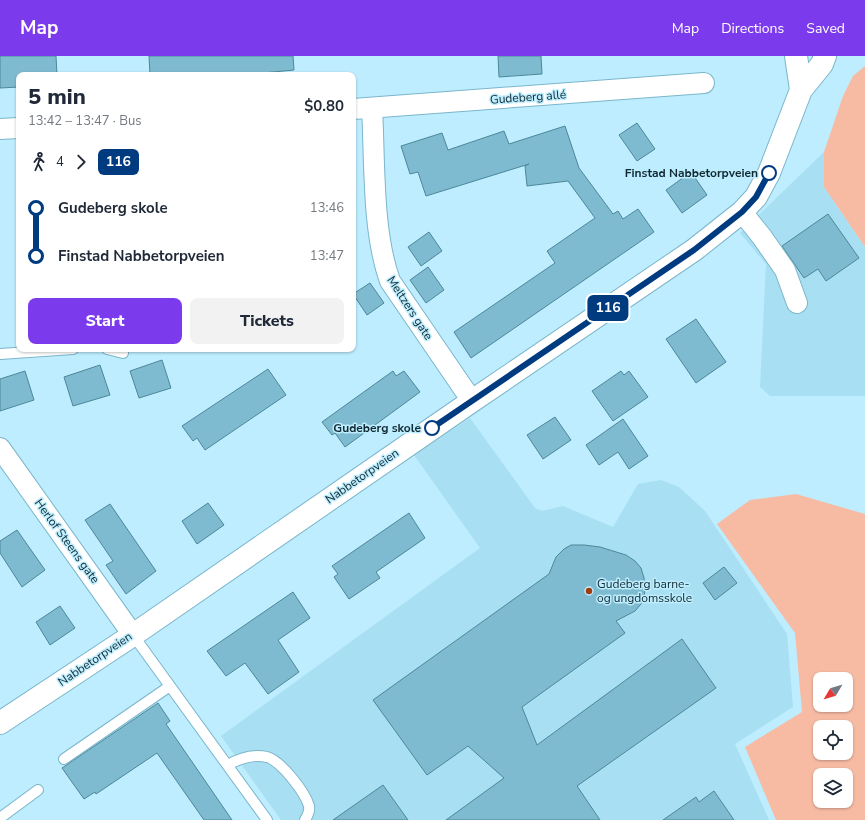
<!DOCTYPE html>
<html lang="en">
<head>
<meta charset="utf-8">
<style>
  body { margin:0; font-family:"Nunito Sans",sans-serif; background:#f2f2f3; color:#1f2937; height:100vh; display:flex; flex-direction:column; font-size:15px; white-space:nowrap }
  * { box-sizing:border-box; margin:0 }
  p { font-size:13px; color:#747a83 }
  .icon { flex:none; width:22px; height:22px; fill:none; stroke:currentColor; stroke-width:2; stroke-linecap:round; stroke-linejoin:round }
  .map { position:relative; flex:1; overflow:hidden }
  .side { position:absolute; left:16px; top:16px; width:340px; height:280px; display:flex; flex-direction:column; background:#fff; border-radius:8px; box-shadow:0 1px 3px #0004 }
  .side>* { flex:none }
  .badge { padding:0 8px; border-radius:6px; font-size:14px; line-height:26px }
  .needle { width:26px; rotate:232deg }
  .controls { position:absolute; left:813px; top:616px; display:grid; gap:8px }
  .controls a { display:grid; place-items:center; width:40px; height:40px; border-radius:8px; background:#fff; box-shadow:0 1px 3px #0004; font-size:20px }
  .map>.badge { position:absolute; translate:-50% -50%; box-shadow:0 0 0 2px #fff }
  .legs { display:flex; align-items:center; gap:6px; height:44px; padding:0 12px; font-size:13px }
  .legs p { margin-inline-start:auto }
  .summary { display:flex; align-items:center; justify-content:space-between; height:68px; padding:0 12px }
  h1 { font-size:22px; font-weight:800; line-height:30px }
  .button { display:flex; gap:8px; margin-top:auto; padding:8px 12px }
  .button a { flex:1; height:46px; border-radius:8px; background:#7c3aed; color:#fff; font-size:16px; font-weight:800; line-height:46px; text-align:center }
  .button a+a { background:#f2f2f3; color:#1f2937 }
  ul { padding:0 12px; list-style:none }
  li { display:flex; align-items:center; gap:14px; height:48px; font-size:15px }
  li i { display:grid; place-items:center; width:6px; height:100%; margin:0 5px; background:currentColor }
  li i::after { content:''; width:10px; height:10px; margin:-5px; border:3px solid; border-radius:50%; background:#fff }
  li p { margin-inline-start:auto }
  li:first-child i { background:linear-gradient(#0000 50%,currentColor 0) }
  li:last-child i { background:linear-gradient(currentColor 50%,#0000 0) }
  header { display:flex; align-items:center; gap:24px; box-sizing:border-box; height:56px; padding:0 20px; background:#7c3aed; color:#fff }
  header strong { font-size:19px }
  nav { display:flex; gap:22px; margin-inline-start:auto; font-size:14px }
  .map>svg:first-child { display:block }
</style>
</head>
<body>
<header>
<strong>Map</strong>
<nav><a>Map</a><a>Directions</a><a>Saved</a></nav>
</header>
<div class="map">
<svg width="865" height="764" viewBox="0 0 865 764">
  <rect width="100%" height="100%" fill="#bdedfe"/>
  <!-- built -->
  <path fill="#a9dff2" d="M824 96V131L865 191V340H770L760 331 766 208 740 177Z
    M470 362 535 452 542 455 563 450 613 471 638 428 661 424 679 431 705 455 787 578 793 651 735 688 769 764H281L221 680 480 492 414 399Z"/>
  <!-- green -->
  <path fill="#f7bba4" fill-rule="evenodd" d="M865 10V191L824 131V96L843 40 853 20Z
    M796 438 865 458V764H776L745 691 802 656 795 577 717 468 750 444ZM820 623H846V649H820ZM820 671H846V697H820ZM820 719H846V745H820Z"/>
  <!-- building -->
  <path fill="#7fbbd0" stroke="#4c879a" d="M0 0H56L57 19H19V31L0 32Z
    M149 0H293L294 14 242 19H150Z
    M498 0H541L542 18 499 21Z
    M637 67 655 93 637 105 619 79Z
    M565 70 579 112 613 158 618 155 623 163 638 153 654 176 471 302 454 276 555 207 547 195 595 162 568 125 527 130 525 110 529 108 426 140 418 116 410 118 401 90 442 77 448 94 504 75 509 88Z
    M691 116 707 139 682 157 666 134Z
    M828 158 859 202 826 225 818 213 804 222 782 190Z
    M429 176 442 195 421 210 408 191Z
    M428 211 444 234 426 247 410 224Z
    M370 227 384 247 367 259 353 238Z
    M696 263 726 306 696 327 666 283Z
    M162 304 171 332 139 342 130 315Z
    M100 309 110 339 73 350 64 321Z
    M268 313 286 339 205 394 197 382 193 385 182 370Z
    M25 315 34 344 0 355V323Z
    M393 315 396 320 404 315 420 336 345 391 335 377 332 379 322 366Z
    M621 315 624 319 629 315 648 341 613 365 592 335Z
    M555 361 571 384 543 403 527 379Z
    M623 363 648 400 629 413 618 396 599 409 586 389Z
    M208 447 224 469 197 488 182 465Z
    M110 448 156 515 126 538 106 509 113 505 85 464Z
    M409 457 425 482 376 516 380 522 349 543 334 521 338 518 332 510Z
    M17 474 45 514 22 531 0 497V485Z
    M571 489H584L600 491 626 499 635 505 641 512 644 522 645 533 644 542 641 548 635 555 616 565 625 577 522 651 537 689 682 583 716 632 577 730 600 764H446L504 722 468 690 427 719 373 644 549 518 556 501 564 493Z
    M724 511 737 527 715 544 703 527Z
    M293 536 310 562 278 584 299 616 268 638 245 607 226 620 207 595Z
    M60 550 75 572 50 589 36 566Z
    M158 647 170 665 166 668 232 764H204L157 697 96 738 95 736 84 743 62 712Z
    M383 729 408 764H333Z
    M714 735 734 764H663L696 741 699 746Z"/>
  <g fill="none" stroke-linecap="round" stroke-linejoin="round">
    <!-- service casing -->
    <g stroke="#7bb6cb" stroke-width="12">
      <path id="service" d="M107 293 123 297
        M0 298 73 293
        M133 579 267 764
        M64 703 170 630
        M228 709C240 702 253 698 267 701 281 705 305 736 309 750 310 755 308 759 305 764
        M0 762 38 734"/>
    </g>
    <!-- minor casing -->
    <g stroke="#7bb6cb" stroke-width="22">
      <path id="minor" d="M372 52C375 106 372 175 390 225L472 345
        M353 53 704 27
        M0 73 19 72
        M742 156 762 181 785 214 797 247
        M0 392 133 579"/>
    </g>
    <!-- tertiary casing -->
    <g stroke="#7bb6cb" stroke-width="24">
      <path id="tertiary" d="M796 0 801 34
        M0 667 133 579 472 345 694 194 742 156 756 141 769 117 801 34 822 8 825 0"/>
    </g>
    <!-- service -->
    <use href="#service" stroke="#fff" stroke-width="10"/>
    <!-- minor -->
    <use href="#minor" stroke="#fff" stroke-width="20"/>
    <!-- tertiary -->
    <use href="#tertiary" stroke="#fff" stroke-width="22"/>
  </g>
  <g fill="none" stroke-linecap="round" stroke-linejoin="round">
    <!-- line-1 casing -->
    <g stroke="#fff" stroke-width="9">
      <path id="line-1" d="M432 372 694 194 742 156 756 141 769 117"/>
    </g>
    <!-- line-1 -->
    <use href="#line-1" stroke="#003b80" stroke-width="6"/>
  </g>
  <!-- markers -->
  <g fill="#fff" stroke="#003b80" stroke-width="2">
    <circle cx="769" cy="117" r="7"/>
    <circle cx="432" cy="372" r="7"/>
  </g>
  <circle fill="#a13c0d" stroke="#bdedfe" stroke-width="1.5" cx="589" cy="535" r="4"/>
  <g text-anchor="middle" stroke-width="3" stroke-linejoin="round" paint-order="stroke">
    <!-- street labels -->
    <g font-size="12" fill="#112a32" stroke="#bdedfe">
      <text transform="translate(528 41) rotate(-4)" y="4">Gudeberg allé</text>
      <text transform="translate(410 252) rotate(57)" y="4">Meltzers gate</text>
      <text transform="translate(362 420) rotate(-35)" y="4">Nabbetorpveien</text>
      <text transform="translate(67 485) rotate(54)" y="4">Herlof Steens gate</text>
      <text transform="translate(95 603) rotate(-34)" y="4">Nabbetorpveien</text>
    </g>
    <!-- stop labels -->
    <g font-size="12" font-weight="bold" fill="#112a32" stroke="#bdedfe" text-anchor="end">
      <text x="758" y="121">Finstad Nabbetorpveien</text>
      <text x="421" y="376">Gudeberg skole</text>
    </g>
    <!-- poi labels -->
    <g font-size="12" fill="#112a32" stroke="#bdedfe" text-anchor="start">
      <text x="597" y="532">Gudeberg barne-<tspan x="597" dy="14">og ungdomsskole</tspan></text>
    </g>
  </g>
</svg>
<div class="controls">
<a><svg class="needle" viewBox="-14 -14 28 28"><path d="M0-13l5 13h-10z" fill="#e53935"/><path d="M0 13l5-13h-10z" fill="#747a83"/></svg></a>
<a><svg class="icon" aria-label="locate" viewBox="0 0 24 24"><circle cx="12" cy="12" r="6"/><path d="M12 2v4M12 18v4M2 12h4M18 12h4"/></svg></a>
<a><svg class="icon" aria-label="layers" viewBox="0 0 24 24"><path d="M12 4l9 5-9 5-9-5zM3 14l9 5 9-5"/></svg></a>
</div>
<b class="badge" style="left:608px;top:252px;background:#003b80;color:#fff">116</b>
<section class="side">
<div class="summary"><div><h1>5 min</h1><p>13:42 – 13:47 · Bus</p></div><b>$0.80</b></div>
<div class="legs"><svg class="icon" aria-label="walk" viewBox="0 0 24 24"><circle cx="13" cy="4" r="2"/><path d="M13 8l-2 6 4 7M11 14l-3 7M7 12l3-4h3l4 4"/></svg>4<svg class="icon" aria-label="forward" viewBox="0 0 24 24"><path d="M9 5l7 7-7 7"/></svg><b class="badge" style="background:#003b80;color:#fff">116</b></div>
<ul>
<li><i style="color:#003b80"></i><b>Gudeberg skole</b><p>13:46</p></li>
<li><i style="color:#003b80"></i><b>Finstad Nabbetorpveien</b><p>13:47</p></li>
</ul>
<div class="button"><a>Start</a><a>Tickets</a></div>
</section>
</div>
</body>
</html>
